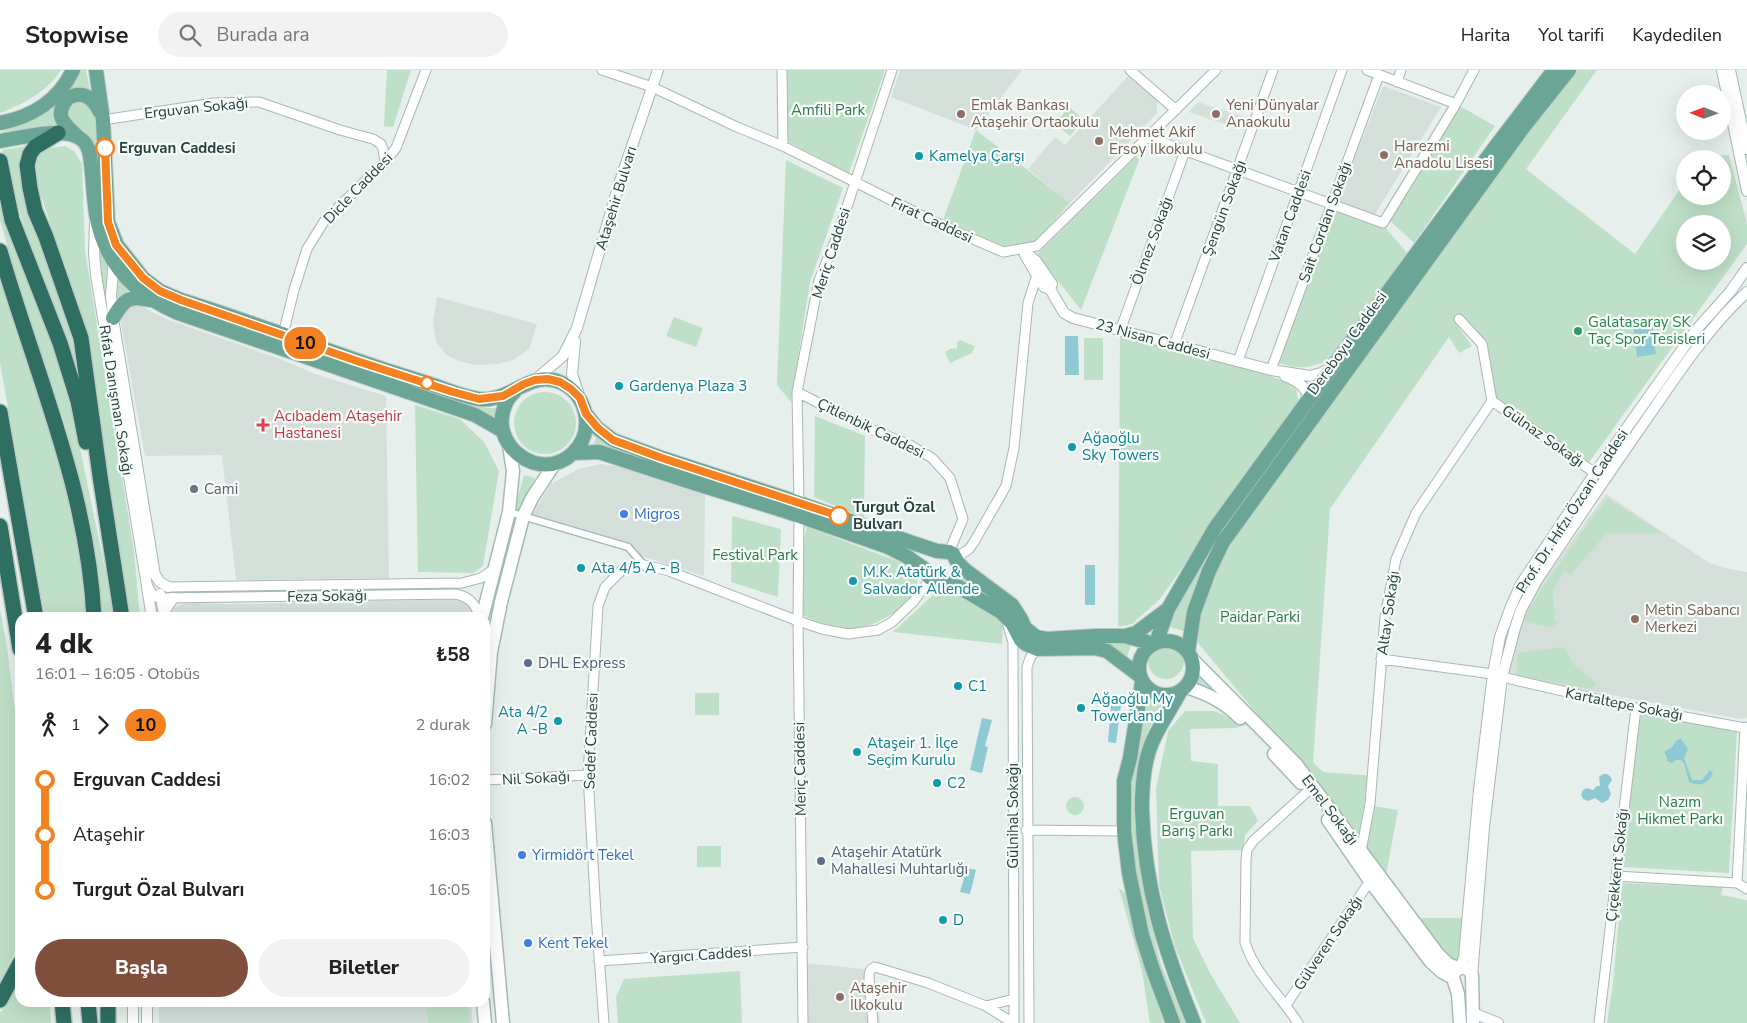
<!DOCTYPE html>
<html lang="tr">
<head>
<meta charset="utf-8">
<style>
  body { margin:0; font-family:"Nunito Sans",sans-serif; background:#f2f2f2; color:#222; height:100vh; display:flex; flex-direction:column; font-size:19px; white-space:nowrap }
  * { box-sizing:border-box; margin:0 }
  p { font-size:16px; color:#767676 }
  .icon { flex:none; width:28px; height:28px; fill:none; stroke:currentColor; stroke-width:2; stroke-linecap:round; stroke-linejoin:round }
  .map { position:relative; flex:1; overflow:hidden }
  .details { position:absolute; left:15px; top:542px; width:475px; height:395px; display:flex; flex-direction:column; background:#fff; border-radius:15px; box-shadow:0 5px 20px #0002 }
  .details>* { flex:none }
  .badge { padding:0 10px; border-radius:16px; font-size:18px; line-height:32px }
  .needle { width:32px; rotate:271deg }
  .controls { position:absolute; left:1676px; top:15px; display:grid; gap:10px }
  .controls a { display:grid; place-items:center; width:55px; height:55px; border-radius:50%; background:#fff; box-shadow:0 5px 20px #0002; font-size:25px }
  .map>.badge { position:absolute; translate:-50% -50%; box-shadow:0 0 0 2px #fff }
  .legs { display:flex; align-items:center; gap:8px; height:55px; padding:0 20px; font-size:16px }
  .legs p { margin-inline-start:auto }
  .head { display:flex; align-items:center; justify-content:space-between; height:85px; padding:0 20px }
  h1 { font-size:28px; font-weight:800; line-height:38px }
  .button { display:flex; gap:10px; margin-top:auto; padding:10px 20px }
  .button a { flex:1; height:58px; border-radius:30px; background:#804e3d; color:#fff; font-size:20px; font-weight:800; line-height:58px; text-align:center }
  .button a+a { background:#f2f2f2; color:#222 }
  ul { padding:0 20px; list-style:none }
  li { display:flex; align-items:center; gap:18px; height:55px; font-size:19px }
  li i { display:grid; place-items:center; width:8px; height:100%; margin:0 6px; background:currentColor }
  li i::after { content:''; width:12px; height:12px; margin:-6px; border:4px solid; border-radius:50%; background:#fff }
  li p { margin-inline-start:auto }
  li:first-child i { background:linear-gradient(#0000 50%,currentColor 0) }
  li:last-child i { background:linear-gradient(currentColor 50%,#0000 0) }
  header { display:flex; align-items:center; gap:30px; box-sizing:border-box; height:70px; padding:0 25px; background:#fff; border-bottom:1px solid #e0e0e0 }
  header strong { font-size:24px }
  nav { display:flex; gap:28px; margin-inline-start:auto; font-size:18px }
  .search { width:350px; height:45px; background:#f2f2f2; display:flex; align-items:center; gap:12px; box-sizing:border-box; padding:0 18px; border-radius:28px; color:#767676; font-size:19px }
  .map>svg:first-child { display:block }
</style>
</head>
<body>
<header>
<strong>Stopwise</strong>
<div class="search"><svg class="icon" aria-label="search" viewBox="0 0 24 24"><circle cx="10" cy="10" r="6"/><path d="M15 15l6 6"/></svg>Burada ara</div>
<nav><a>Harita</a><a>Yol tarifi</a><a>Kaydedilen</a></nav>
</header>
<div class="map">
<svg width="1747" height="953" viewBox="0 0 1747 953">
  <rect width="100%" height="100%" fill="#e6efeb"/>
  <!-- built -->
  <path fill="#d4dfda" d="M900 0H1022L976 60 891 27Z
    M1129 5 1157 30V43L1070 133 1028 99 1055 67 1065 75Z
    M1383 16 1441 37 1375 144 1337 133Z
    M1198 32 1244 47 1240 59 1189 42Z
    M437 227 537 254 529 279 513 290 498 294 476 295 459 291 446 285 436 271 433 253Z
    M137 234 166 249 280 289 318 305 386 326 389 508 236 510 222 385 145 386 120 247 123 240Z
    M601 394 621 397 705 423 704 506 529 450 551 414 578 399Z
    M1606 424 1708 492 1724 498 1747 502V648L1741 649 1509 606 1514 574 1533 524Z
    M464 529 474 536 471 548H171L169 539 186 533 242 534Z
    M804 893 873 900 880 953H805Z
    M159 933H471L473 953H159Z"/>
  <!-- green -->
  <path fill="#bfe0c8" fill-rule="evenodd" d="M0 0H61C48 21 22 35 0 43Z
    M77 0H86L90 20 81 19 71 22 60 57 0 62 38 46Z
    M387 0H411L393 57 384 56Z
    M787 0H885L849 103 787 71Z
    M1577 0H1597L1526 99 1635 184 1685 112V126H1722V89H1701L1704 85H1729L1747 154V174L1587 395 1496 332 1485 274 1461 249 1457 255 1472 276 1459 283 1449 267 1330 439 1313 692 1323 702 1375 706 1373 736 1398 740 1386 805 1306 703 1198 573 1196 541 1209 501 1510 87ZM1685 154H1722V191H1685Z
    M85 29 99 49V87C96 80 94 74 89 69 76 53 49 40 85 29Z
    M1456 34 1495 56 1414 173 1389 150Z
    M1069 37 1083 49 1070 66 1055 54Z
    M976 60 1070 133 1034 173 1001 177 943 150Z
    M27 76 22 81 19 89 20 109 26 136 75 266 80 315C52 238 23 160 2 80Z
    M65 76 74 81 82 94 85 181 134 481 140 547H131L104 398 87 264 33 101C38 79 44 79 65 76Z
    M1143 80 1081 240 1037 184Z
    M786 90 843 118 810 212 791 332 777 315Z
    M1490 92 1219 471 1184 561 1163 555 1193 499Z
    M0 116 56 276 81 383 115 547H103L96 489 66 357 21 223 0 150Z
    M1332 135 1385 157 1407 183 1329 291C1306 298 1300 300 1276 292Z
    M98 176 110 197 104 231Z
    M0 204 61 390 78 467 86 547H45L0 293Z
    M118 210 128 221 114 230 117 212Z
    M674 247 703 258 696 277 666 266Z
    M1120 267 1164 276 1228 292 1287 312 1296 319 1299 333 1160 529 1132 554 1118 557Z
    M1084 268H1103V310H1084Z
    M960 270 975 276 972 283 950 293 945 282 950 279 957 278V272Z
    M514 353a31 31 0 1 1 62 0a31 31 0 1 1-62 0Z
    M463 331 488 338H503L498 355 485 343Z
    M415 335 460 349 484 372 499 401 483 496 473 503 418 502Z
    M815 346 865 366 864 448 814 427Z
    M597 366 785 433 592 378Z
    M524 405 535 408 520 441 515 439Z
    M1607 428 1662 463H1607L1570 505 1564 500 1553 521 1555 552H1560L1552 558 1526 552V547L1528 542 1545 514Z
    M732 446 781 459 778 527 731 512Z
    M807 457 908 495 918 501C918 506 918 511 916 516 908 540 871 560 847 559 832 558 816 551 802 545L803 472Z
    M962 506 1007 535 1027 566 1035 571 1133 570 1126 589 1108 577 1094 574H1038C1015 565 1019 549 1004 536 991 526 974 518 960 509Z
    M944 519 959 521 1003 552 1002 574 893 562 933 525Z
    M0 539 7 577 20 684V871L0 912Z
    M1148 591a18 18 0 1 1 36 0a18 18 0 1 1-36 0Z
    M1563 577 1569 585 1573 594 1596 613 1591 619 1516 605 1518 583Z
    M1200 593 1225 630 1193 612Z
    M695 623H719V645H695Z
    M1141 623 1152 628 1164 630 1148 661 1140 685 1136 720 1141 795 1148 841 1161 894 1186 953H1179L1147 869 1136 807 1131 763V694Z
    M1185 641H1214L1247 655 1235 658 1190 659 1191 691 1218 694V736H1250L1258 751 1245 765 1243 780 1191 781 1193 868 1210 903 1240 953H1206L1175 877 1159 815 1156 719 1168 661Z
    M1637 644 1737 661 1729 803 1622 797Z
    M1066 736a9 9 0 1 1 18 0a9 9 0 1 1-18 0Z
    M697 776H721V797H697Z
    M1622 813 1723 817 1721 825 1747 830V953H1607L1613 913Z
    M1119 818 1125 823 1148 904 1167 953H1150L1142 901Z
    M1419 848H1464L1462 894 1450 895Z
    M740 901 742 953H618L616 927 624 909Z
    M20 913V932L50 933 51 953H0V943Z
    M427 933H468L470 953H428Z"/>
  <!-- water -->
  <path fill="#8ec9d4" d="M1652 252 1656 284 1637 287 1633 255Z
    M1065 266H1078L1079 305H1065Z
    M1085 495H1095V535H1085Z
    M1111 635H1121L1116 673 1108 672Z
    M982 648 992 650 985 676 988 677 982 703 970 700Z
    M1681 669 1688 679 1684 688 1692 710H1702L1710 700 1713 703C1708 714 1700 717 1689 712L1684 693 1681 690H1676L1672 693 1667 691V688L1664 682 1672 677 1677 670Z
    M1607 704 1610 706 1612 710 1608 716 1611 724 1608 730 1602 733 1595 728 1588 731 1583 729 1581 725 1583 720 1587 718 1593 720 1597 716H1600L1599 707 1603 704Z
    M967 798 976 800 970 824 960 822Z"/>
  <g fill="none" stroke-linecap="round" stroke-linejoin="round">
    <!-- pedestrian casing -->
    <g stroke="#a8b8b2" stroke-width="9">
      <path id="pedestrian" d="M509 442 628 477 644 495"/>
    </g>
    <!-- minor casing -->
    <g stroke="#a8b8b2" stroke-width="11">
      <path id="minor" d="M602 0 652 17 737 57 783 76 943 156 1003 182 1037 176 1216 0
        M782 0 783 76
        M1130 0 1176 40
        M1367 0 1456 34
        M1397 12 1401 0
        M103 50 214 33 259 32 340 60 373 69 381 74 383 79 385 92
        M1148 67 1383 153 1456 34 1474 0
        M1459 249 1482 274 1492 331 1595 403
        M1120 261 1185 81
        M283 265 294 220 307 179 325 150 385 92 396 78 426 0
        M1174 275 1273 0
        M1238 291 1342 0
        M1271 300 1379 5
        M797 322 868 358 910 375 932 388 950 408 963 449 949 482
        M799 432 797 322 819 210 838 164 892 0
        M799 446 798 551 803 953
        M956 488 969 479 974 472 1006 416 1014 378 1028 233 1037 205
        M168 517 462 513 481 508 494 499
        M161 528 456 524C470 527 476 535 480 548
        M1008 556 1013 572 1014 953
        M1381 589 1493 604
        M1502 607 1636 638 1745 658 1747 657
        M485 710 588 705
        M1026 760 1124 761
        M1361 781 1370 734 1385 547 1396 489 1416 443 1492 331
        M1616 806 1737 813 1747 819
        M1737 813 1745 658
        M599 891 803 877
        M1286 935 1370 811
        M986 936 1014 929
        M604 953 596 844 588 705 598 536 605 517 622 500 644 495 669 501 798 551 822 559 848 564 878 560 892 552 913 532 931 508
        M873 953 869 908C869 902 870 899 875 897L928 913 986 936 1013 953
        M1029 953 1027 597 1030 588 1037 579
        M1298 953C1281 926 1254 903 1245 872L1246 790 1247 780 1253 771 1308 721
        M1599 953 1636 638"/>
    </g>
    <!-- tertiary casing -->
    <g stroke="#a8b8b2" stroke-width="12">
      <path id="tertiary" d="M1722 0 1747 121
        M1730 0 1747 79
        M95 154 94 183 96 205 147 516 152 525 161 528
        M1022 179 1036 191 1052 214 1050 219
        M1025 185 1044 217 1050 219
        M114 190 111 225 113 248 155 505 160 512 168 517
        M1050 219 1064 243 1073 248 1271 300 1310 306 1321 303 1330 298
        M575 271 572 304 579 325
        M1285 306C1297 311 1305 315 1309 328
        M535 310 563 286 577 258 619 114 658 0
        M147 517 152 548
        M160 524 165 548
        M164 542 173 528
        M1461 897 1464 887 1479 720 1493 604 1500 567 1510 539 1521 514 1595 403 1696 260 1730 222 1747 198
        M1472 906 1484 757 1502 607 1515 558 1521 540 1537 510C1573 456 1609 403 1646 350 1677 305 1707 259 1747 222
        M133 932V953
        M1473 943 1498 953
        M147 953V932"/>
    </g>
    <!-- secondary casing -->
    <g stroke="#a4bbb3" stroke-width="15">
      <path id="secondary" d="M482 548 509 442 513 401 509 375
        M1192 589 1296 694 1438 884 1448 894 1458 898
        M1186 617C1206 623 1225 632 1240 648
        M485 654 491 582 501 532 523 447 532 428 555 393
        M1274 684 1301 713
        M1328 750 1370 811 1430 891 1442 902 1453 908
        M485 753 503 953
        M483 932 485 953
        M1460 953 1458 924 1453 908 1454 902 1461 897 1470 900 1472 906 1473 953"/>
    </g>
    <!-- primary casing -->
    <g stroke="#c2cac8" stroke-width="16">
      <path id="primary" d="M96 0 103 50 108 152 117 175 143 208 160 221 181 230C252 252 322 279 392 302 407 307 421 311 436 316 450 321 465 327 479 329 510 333 531 298 562 313 588 326 595 362 573 383 540 415 486 374 506 333 508 328 512 324 515 321
        M0 53C32 47 59 30 73 0
        M77 66C64 54 53 45 68 28 84 20 93 28 100 42
        M0 71C20 68 64 56 81 69 87 73 89 80 90 86 93 105 93 125 96 144 104 192 134 224 178 243L475 345 503 361
        M113 248C124 230 128 225 150 230
        M586 344 597 358 613 370 662 388 785 428 913 473 937 481 949 482 953 484 958 493 965 500 1012 535 1021 549 1025 558 1036 567 1047 569 1095 566H1125L1154 574
        M573 383 599 382 697 414 782 440 888 477 906 486 926 500 929 507 934 510 959 517 1001 542 1012 553 1021 570 1026 574 1037 579 1095 578 1107 581 1140 606
        M1125 566 1136 563 1168 539
        M1139 598a27 27 0 1 1 54 0a27 27 0 1 1-54 0Z
        M1156 573 1168 539 1215 458 1333 296 1493 80 1554 0
        M1188 582 1194 542 1209 501 1223 472 1522 59 1569 0
        M1142 612 1130 688 1124 711V761L1129 803 1142 865 1152 897 1173 953
        M1180 622C1171 639 1158 657 1151 675 1143 695 1142 718 1142 739 1144 817 1165 882 1194 953"/>
    </g>
    <!-- motorway casing -->
    <g stroke="#c2cac8" stroke-width="18">
      <path id="motorway" d="M58 63 35 77 30 84 27 95 30 118 35 141 46 167 81 268 100 406 122 548
        M0 91 12 150 60 273 78 331 86 372
        M0 181C35 302 88 420 94 548
        M0 342 36 548
        M0 456 20 579
        M0 930 20 893
        M62 932 64 953
        M88 932 90 953
        M108 953V932"/>
    </g>
    <!-- pedestrian -->
    <use href="#pedestrian" stroke="#fff" stroke-width="6"/>
    <!-- minor -->
    <use href="#minor" stroke="#fff" stroke-width="9"/>
    <!-- tertiary -->
    <use href="#tertiary" stroke="#fff" stroke-width="10"/>
    <!-- secondary -->
    <use href="#secondary" stroke="#fff" stroke-width="12"/>
    <!-- primary -->
    <use href="#primary" stroke="#6aa596" stroke-width="14"/>
    <!-- motorway -->
    <use href="#motorway" stroke="#2f6f62" stroke-width="15"/>
  </g>
  <g fill="none" stroke-linecap="round" stroke-linejoin="round">
    <!-- line-1 casing -->
    <g stroke="#fff" stroke-width="11">
      <path id="line-1" d="M105 78 108 152 116 175 143 208 160 221 181 230 357 291 453 322 479 329 503 326 524 314 535 310 548 309 560 312 571 319 580 328 586 344 598 358 613 370 662 388 839 446"/>
    </g>
    <!-- line-1 -->
    <use href="#line-1" stroke="#f58220" stroke-width="8"/>
  </g>
  <!-- markers -->
  <g fill="#8d6e63" stroke="#f7fbf9" stroke-width="2">
    <circle cx="961" cy="44" r="5"/>
    <circle cx="1216" cy="44" r="5"/>
    <circle cx="1099" cy="71" r="5"/>
    <circle cx="1384" cy="85" r="5"/>
    <circle cx="1635" cy="549" r="5"/>
    <circle cx="840" cy="927" r="5"/>
  </g>
  <g fill="#fff" stroke="#f58220" stroke-width="2.5">
    <circle cx="105" cy="78" r="9"/>
    <circle cx="427" cy="313" r="6"/>
    <circle cx="839" cy="446" r="9"/>
  </g>
  <g fill="#0f9aa8" stroke="#f7fbf9" stroke-width="2">
    <circle cx="919" cy="86" r="5"/>
    <circle cx="619" cy="316" r="5"/>
    <circle cx="1072" cy="377" r="5"/>
    <circle cx="581" cy="498" r="5"/>
    <circle cx="853" cy="511" r="5"/>
    <circle cx="958" cy="616" r="5"/>
    <circle cx="1081" cy="638" r="5"/>
    <circle cx="558" cy="651" r="5"/>
    <circle cx="857" cy="682" r="5"/>
    <circle cx="937" cy="713" r="5"/>
    <circle cx="943" cy="850" r="5"/>
  </g>
  <circle fill="#2e9e5b" stroke="#f7fbf9" stroke-width="2" cx="1578" cy="261" r="5"/>
  <path fill="#e0444e" stroke="#f7fbf9" stroke-width="2" d="M260.5 347.5h5v5h5v5h-5v5h-5v-5h-5v-5h5z"/>
  <circle fill="#6b7280" stroke="#f7fbf9" stroke-width="2" cx="194" cy="419" r="5"/>
  <g fill="#3f7fe0" stroke="#f7fbf9" stroke-width="2">
    <circle cx="624" cy="444" r="5"/>
    <circle cx="522" cy="785" r="5"/>
    <circle cx="528" cy="873" r="5"/>
  </g>
  <g fill="#5c6f8a" stroke="#f7fbf9" stroke-width="2">
    <circle cx="528" cy="593" r="5"/>
    <circle cx="821" cy="791" r="5"/>
  </g>
  <g text-anchor="middle" stroke-width="4.5" stroke-linejoin="round" paint-order="stroke">
    <!-- education labels -->
    <g font-size="15" fill="#785e54" stroke="#f7fbf9" text-anchor="start">
      <text x="971" y="40">Emlak Bankası<tspan x="971" dy="17">Ataşehir Ortaokulu</tspan></text>
      <text x="1226" y="40">Yeni Dünyalar<tspan x="1226" dy="17">Anaokulu</tspan></text>
      <text x="1109" y="67">Mehmet Akif<tspan x="1109" dy="17">Ersoy İlkokulu</tspan></text>
      <text x="1394" y="81">Harezmi<tspan x="1394" dy="17">Anadolu Lisesi</tspan></text>
      <text x="1645" y="545">Metin Sabancı<tspan x="1645" dy="17">Merkezi</tspan></text>
      <text x="850" y="923">Ataşehir<tspan x="850" dy="17">İlkokulu</tspan></text>
    </g>
    <!-- street labels -->
    <g font-size="15" fill="#24423a" stroke="#f7fbf9">
      <text transform="translate(196 38) rotate(-6)" y="5">Erguvan Sokağı</text>
      <text transform="translate(358 118) rotate(-46)" y="5">Dicle Caddesi</text>
      <text transform="translate(616 128) rotate(-73)" y="5">Ataşehir Bulvarı</text>
      <text transform="translate(1224 138) rotate(-70)" y="5">Şengün Sokağı</text>
      <text transform="translate(1290 146) rotate(-70)" y="5">Vatan Caddesi</text>
      <text transform="translate(932 150) rotate(25)" y="5">Fırat Caddesi</text>
      <text transform="translate(1325 152) rotate(-70)" y="5">Sait Cordan Sokağı</text>
      <text transform="translate(1152 171) rotate(-70)" y="5">Ölmez Sokağı</text>
      <text transform="translate(831 183) rotate(-72)" y="5">Meriç Caddesi</text>
      <text transform="translate(1153 269) rotate(15)" y="5">23 Nisan Caddesi</text>
      <text transform="translate(1347 273) rotate(-54)" y="5">Dereboyu Caddesi</text>
      <text transform="translate(116 330) rotate(81)" y="5">Rıfat Danışman Sokağı</text>
      <text transform="translate(871 358) rotate(26)" y="5">Çitlenbik Caddesi</text>
      <text transform="translate(1543 366) rotate(35)" y="5">Gülnaz Sokağı</text>
      <text transform="translate(1572 441) rotate(-57)" y="5">Prof. Dr. Hıfzı Özcan Caddesi</text>
      <text transform="translate(327 526) rotate(-1)" y="5">Feza Sokağı</text>
      <text transform="translate(1388 543) rotate(-82)" y="5">Altay Sokağı</text>
      <text transform="translate(1624 634) rotate(11)" y="5">Kartaltepe Sokağı</text>
      <text transform="translate(591 671) rotate(-88)" y="5">Sedef Caddesi</text>
      <text transform="translate(800 699) rotate(-91)" y="5">Meriç Caddesi</text>
      <text transform="translate(536 708) rotate(-3)" y="5">Nil Sokağı</text>
      <text transform="translate(1330 740) rotate(53)" y="5">Emel Sokağı</text>
      <text transform="translate(1013 746) rotate(-90)" y="5">Gülnihal Sokağı</text>
      <text transform="translate(1617 795) rotate(-84)" y="5">Çiçekkent Sokağı</text>
      <text transform="translate(1328 873) rotate(-56)" y="5">Gülveren Sokağı</text>
      <text transform="translate(701 885) rotate(-4)" y="5">Yargıcı Caddesi</text>
    </g>
    <!-- park labels -->
    <g font-size="15" fill="#2d7a4b" stroke="#f7fbf9">
      <text x="828" y="45">Amfili Park</text>
      <text x="755" y="490">Festival Park</text>
      <text x="1260" y="552">Paidar Parki</text>
      <text x="1680" y="737">Nazım<tspan x="1680" dy="17">Hikmet Parkı</tspan></text>
      <text x="1197" y="749">Erguvan<tspan x="1197" dy="17">Barış Parkı</tspan></text>
    </g>
    <!-- stop labels -->
    <g font-size="15" font-weight="bold" fill="#24423a" stroke="#f7fbf9" text-anchor="start">
      <text x="119" y="83">Erguvan Caddesi</text>
      <text x="853" y="442">Turgut Özal<tspan x="853" dy="17">Bulvarı</tspan></text>
    </g>
    <!-- culture labels -->
    <g font-size="15" fill="#0d838f" stroke="#f7fbf9" text-anchor="start">
      <text x="929" y="91">Kamelya Çarşı</text>
      <text x="629" y="321">Gardenya Plaza 3</text>
      <text x="1082" y="373">Ağaoğlu<tspan x="1082" dy="17">Sky Towers</tspan></text>
      <text x="591" y="503">Ata 4/5 A - B</text>
      <text x="863" y="507">M.K. Atatürk &amp;<tspan x="863" dy="17">Salvador Allende</tspan></text>
      <text x="968" y="621">C1</text>
      <text x="1091" y="634">Ağaoğlu My<tspan x="1091" dy="17">Towerland</tspan></text>
      <text x="548" y="647" text-anchor="end">Ata 4/2<tspan x="548" dy="17">A -B</tspan></text>
      <text x="867" y="678">Ataşeir 1. İlçe<tspan x="867" dy="17">Seçim Kurulu</tspan></text>
      <text x="947" y="718">C2</text>
      <text x="953" y="855">D</text>
    </g>
    <!-- leisure labels -->
    <g font-size="15" fill="#27864d" stroke="#f7fbf9" text-anchor="start">
      <text x="1588" y="257">Galatasaray SK<tspan x="1588" dy="17">Taç Spor Tesisleri</tspan></text>
    </g>
    <!-- health labels -->
    <g font-size="15" fill="#be3a42" stroke="#f7fbf9" text-anchor="start">
      <text x="274" y="351">Acıbadem Ataşehir<tspan x="274" dy="17">Hastanesi</tspan></text>
    </g>
    <!-- worship labels -->
    <g font-size="15" fill="#5b616d" stroke="#f7fbf9" text-anchor="start">
      <text x="204" y="424">Cami</text>
    </g>
    <!-- shop labels -->
    <g font-size="15" fill="#366cbe" stroke="#f7fbf9" text-anchor="start">
      <text x="634" y="449">Migros</text>
      <text x="532" y="790">Yirmidört Tekel</text>
      <text x="538" y="878">Kent Tekel</text>
    </g>
    <!-- service labels -->
    <g font-size="15" fill="#4e5e75" stroke="#f7fbf9" text-anchor="start">
      <text x="538" y="598">DHL Express</text>
      <text x="831" y="787">Ataşehir Atatürk<tspan x="831" dy="17">Mahallesi Muhtarlığı</tspan></text>
    </g>
  </g>
</svg>
<div class="controls">
<a><svg class="needle" viewBox="-14 -14 28 28"><path d="M0-13l5 13h-10z" fill="#e53935"/><path d="M0 13l5-13h-10z" fill="#767676"/></svg></a>
<a><svg class="icon" aria-label="locate" viewBox="0 0 24 24"><circle cx="12" cy="12" r="6"/><path d="M12 2v4M12 18v4M2 12h4M18 12h4"/></svg></a>
<a><svg class="icon" aria-label="layers" viewBox="0 0 24 24"><path d="M12 4l9 5-9 5-9-5zM3 14l9 5 9-5"/></svg></a>
</div>
<b class="badge" style="left:305px;top:273px;background:#f58220;color:#111">10</b>
<section class="details">
<div class="head"><div><h1>4 dk</h1><p>16:01 – 16:05 · Otobüs</p></div><b>₺58</b></div>
<div class="legs"><svg class="icon" aria-label="walk" viewBox="0 0 24 24"><circle cx="13" cy="4" r="2"/><path d="M13 8l-2 6 4 7M11 14l-3 7M7 12l3-4h3l4 4"/></svg>1<svg class="icon" aria-label="forward" viewBox="0 0 24 24"><path d="M9 5l7 7-7 7"/></svg><b class="badge" style="background:#f58220;color:#111">10</b><p>2 durak</p></div>
<ul>
<li><i style="color:#f58220"></i><b>Erguvan Caddesi</b><p>16:02</p></li>
<li><i style="color:#f58220"></i><span>Ataşehir</span><p>16:03</p></li>
<li><i style="color:#f58220"></i><b>Turgut Özal Bulvarı</b><p>16:05</p></li>
</ul>
<div class="button"><a>Başla</a><a>Biletler</a></div>
</section>
</div>
</body>
</html>
